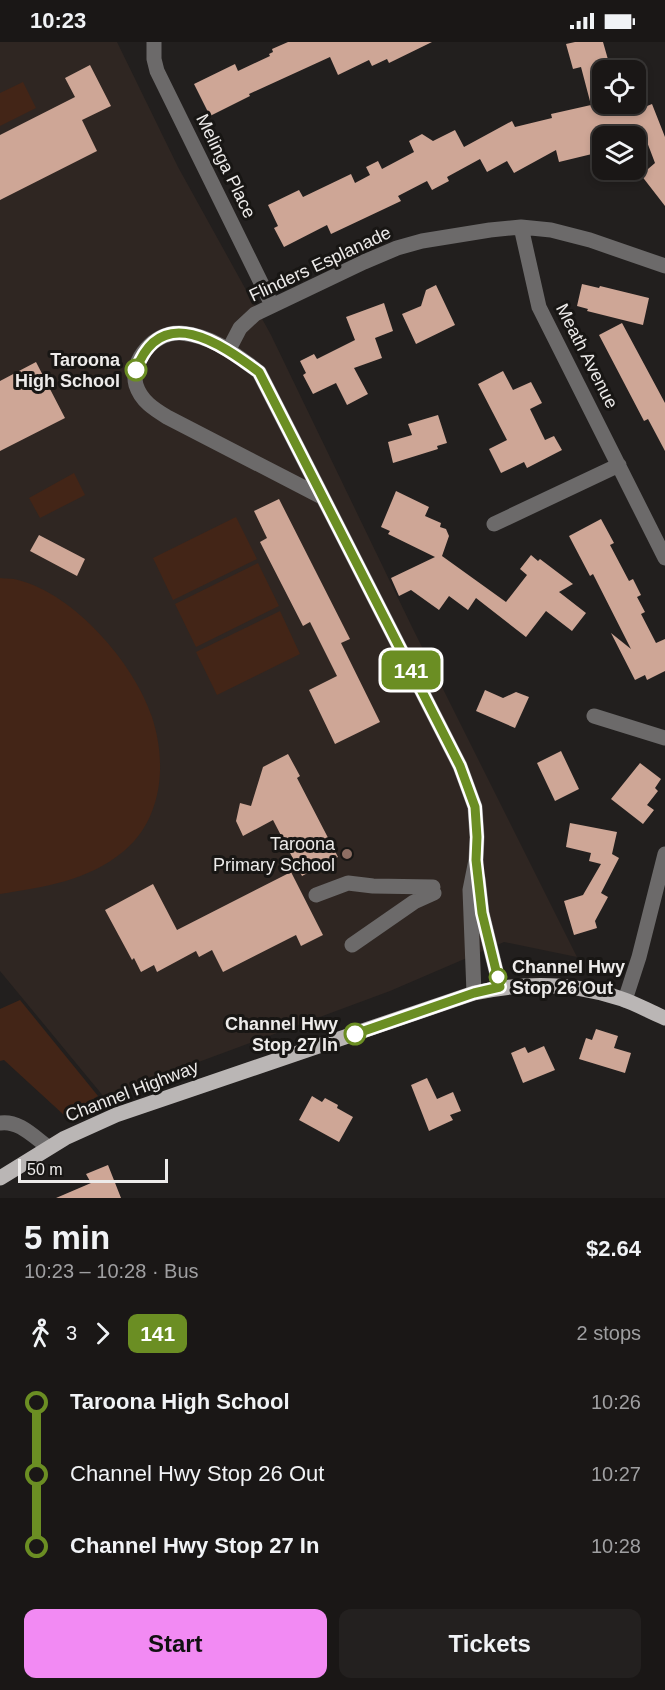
<!DOCTYPE html>
<html lang="en">
<head>
<meta charset="utf-8">
<style>
  body { margin:0; font-family:Helvetica,sans-serif; background:#23201f; color:#f1f3f6; height:100vh; display:flex; flex-direction:column; font-size:22px; white-space:nowrap }
  * { box-sizing:border-box; margin:0 }
  p { font-size:20px; color:#9f9fa1 }
  .icon { flex:none; width:33px; height:33px; fill:none; stroke:currentColor; stroke-width:2; stroke-linecap:round; stroke-linejoin:round }
  .map { position:relative; height:1156px; overflow:hidden }
  .side { display:flex; flex-direction:column; background:#1a1716; flex:1 }
  .side>* { flex:none }
  .badge { padding:0 12px; border-radius:9px; font-size:21px; line-height:39px }
  .buttons { position:absolute; left:592px; top:18px; display:grid; gap:12px }
  .buttons a { display:grid; place-items:center; width:54px; height:54px; border-radius:12px; background:#1a1716; box-shadow:0 3px 9px #0003,0 0 0 2px #383635; font-size:30px }
  .scale { position:absolute; left:18px; bottom:15px; width:150px; box-sizing:border-box; padding-left:6px; border:3px solid #edebea; border-top:0; font-size:16px; line-height:21px; white-space:nowrap; color:#edebea; -webkit-text-stroke:4px #181614; paint-order:stroke }
  .map>.badge { position:absolute; translate:-50% -50%; box-shadow:0 0 0 3px #fff }
  .legs { display:flex; align-items:center; gap:9px; height:66px; padding:0 24px; font-size:20px }
  .legs p { margin-inline-start:auto }
  .overview { display:flex; align-items:center; justify-content:space-between; height:102px; padding:0 24px }
  h1 { font-size:33px; font-weight:700; line-height:45px }
  .button { display:flex; gap:12px; margin-top:auto; padding:12px 24px }
  .button a { flex:1; height:69px; border-radius:12px; background:#f28af3; color:#111; font-size:24px; font-weight:700; line-height:69px; text-align:center }
  .button a+a { background:#23201f; color:#f1f3f6 }
  ul { padding:0 24px; list-style:none }
  li { display:flex; align-items:center; gap:21px; height:72px; font-size:22px }
  li i { display:grid; place-items:center; width:9px; height:100%; margin:0 8px; background:currentColor }
  li i::after { content:''; width:15px; height:15px; margin:-8px; border:4px solid; border-radius:50%; background:#1a1716 }
  li p { margin-inline-start:auto }
  li:first-child i { background:linear-gradient(#0000 50%,currentColor 0) }
  li:last-child i { background:linear-gradient(currentColor 50%,#0000 0) }
  .status { display:flex; justify-content:space-between; align-items:center; height:42px; padding:0 30px; background:#1a1716; direction:ltr }
  .status svg { height:16px; fill:currentColor }
  .map>svg:first-child { display:block }
</style>
</head>
<body>
<div class="status"><b>10:23</b><svg viewBox="0 0 49 12"><path d="M0 12V9h3v3zM5 12V6h3v6zM10 12V3h3v9zM15 12V0h3v12zM26 1h20v11H26zM47 4h2v5h-2z"/></svg></div>
<div class="map">
<svg width="665" height="1156" viewBox="0 0 665 1156">
  <rect width="100%" height="100%" fill="#221f1e"/>
  <!-- built -->
  <path fill="#2f2622" d="M0 0H117L178 125 271 293 412 585 577 915 504 900 390 949 104 1055 0 929Z"/>
  <!-- green -->
  <path fill="#432517" d="M23 40 36 66 0 84V51Z
    M74 431 85 453 40 476 29 456Z
    M236 475 257 517 173 558 153 516Z
    M258 521 279 564 196 605 175 562Z
    M0 536C6 537 13 536 18 538 74 552 134 621 152 675 167 721 163 776 124 809 88 839 44 845 0 852Z
    M280 569 300 612 217 653 196 610Z
    M20 958 98 1054 65 1074 4 1018 0 1019V967Z"/>
  <!-- building -->
  <path fill="#cea696" d="M288 0H432L389 21 387 17 372 24 369 18 338 33 330 15 249 52 250 54 210 74 194 42 235 22 238 29 270 14 269 12 273 10 272 7Z
    M575 0H603L611 28H603V71L626 62 630 71 652 62 665 95V164L641 133 655 121 644 92 638 94H603V97L590 102 592 112 559 120 556 108 514 131 507 119 487 130 480 117 447 135 449 139 432 148 427 139 398 154 401 159 331 192 327 183 284 205 274 186 278 184 268 163 299 148 303 155 351 132 355 141 370 133 366 125 378 119 382 127 414 110 409 99 422 92 433 99 455 88 464 105 512 79 515 85 552 76 551 72 591 63 581 25 573 27 566 2Z
    M90 23 111 64 82 78 97 109 0 158V93L75 55 65 36Z
    M582 242 599 246 600 244 649 256 643 283 587 269 588 267 577 264Z
    M436 243 455 283 416 302 402 272 421 264 426 248Z
    M384 261 393 289 375 296 382 316 354 326 368 352 347 363 336 341 313 352 303 333 306 331 300 319 314 312 317 317 355 298 346 275Z
    M622 281 665 361V409L648 377 644 379 599 293Z
    M36 320 65 376 0 409V339Z
    M503 329 513 348 531 340 542 361 530 367 545 398 554 394 562 408 527 426 524 420 501 431 489 407 507 398 478 342Z
    M438 373 447 401 437 404 438 407 393 421 388 400 412 393 408 382Z
    M396 449 429 465 425 474 441 481 440 485 446 487 449 494 442 514 506 560 527 533 520 527 531 513 538 519 540 517 573 542 559 550 586 571 572 589 546 569 526 595 476 556 468 568 449 554 439 568 411 548 399 554 391 536 435 515 388 492 390 489 381 485Z
    M279 457 350 597 341 601 380 680 335 702 309 648 337 634 310 580 303 584 260 500 267 496 254 469Z
    M601 477 614 501 610 503 629 539 633 537 641 553 637 555 645 570 641 572 656 601 665 597V629L647 638 645 633 635 638 611 591 631 607 593 532 590 534 569 494Z
    M39 493 85 517 77 534 30 509Z
    M485 648 503 656 516 650 529 655 515 686 476 669Z
    M561 709 579 747 555 759 537 721Z
    M288 712 300 734 297 736 338 815 302 834 273 778 243 794 236 779 240 761 251 764 263 725Z
    M640 721 661 737 655 746 658 749 647 763 654 768 643 782 611 757Z
    M570 781 617 790 612 812 619 816 601 851 608 855 595 879 597 886 574 893 564 859 583 853 601 822 589 819 591 811 566 805Z
    M291 830 323 893 301 904 296 893 223 930 212 908 199 915 196 909 157 930 154 923 141 930 134 916 132 918 105 868 153 842 177 888Z
    M596 987 618 994 614 1006 631 1011 625 1031 579 1017 586 996 592 998Z
    M544 1004 555 1028 523 1041 511 1011 525 1005 528 1011Z
    M427 1036 437 1057 453 1050 461 1069 450 1073 453 1078 429 1089 411 1043Z
    M312 1054 322 1060 325 1056 338 1063 337 1066 353 1075 339 1100 299 1078Z
    M108 1123 121 1156H56L91 1141 86 1132Z"/>
  <g fill="none" stroke-linecap="round" stroke-linejoin="round">
    <!-- minor -->
    <path stroke="#6c6a6a" stroke-width="15" d="M154 0V17L157 29 272 263
      M521 185 539 265 665 516
      M229 307 240 286 255 272 364 220 397 206 422 199 490 188 521 185 551 188 590 198 665 224
      M322 455 167 375C154 367 141 359 136 343 129 317 156 289 181 291 213 294 235 312 259 330L460 724 475 765 477 795 476 818 470 848 474 951
      M494 482 619 423
      M594 674 665 696
      M478 836 482 871 500 945
      M316 853 348 841 373 844 433 845
      M352 903 414 860 434 851
      M625 958 639 915 665 812
      M0 1081C19 1078 34 1095 48 1105"/>
    <!-- major -->
    <path stroke="#bab6b5" stroke-width="15" d="M0 1136 65 1096 116 1073 474 951C524 940 573 940 622 957 637 962 650 970 665 976"/>
  </g>
  <g fill="none" stroke-linecap="round" stroke-linejoin="round">
    <!-- line-1 casing -->
    <g stroke="#fff" stroke-width="14">
      <path id="line-1" d="M136 328C161 260 220 301 259 330L460 724 475 765 477 795 476 818 482 871 500 945 474 951 355 992"/>
    </g>
    <!-- line-1 -->
    <use href="#line-1" stroke="#6b8e23" stroke-width="9"/>
  </g>
  <!-- markers -->
  <g fill="#fff" stroke="#6b8e23" stroke-width="3">
    <circle cx="136" cy="328" r="10"/>
    <circle cx="498" cy="935" r="8"/>
    <circle cx="355" cy="992" r="10"/>
  </g>
  <circle fill="#8d6e63" stroke="#181614" stroke-width="2" cx="347" cy="812" r="6"/>
  <g text-anchor="middle" stroke-width="6" stroke-linejoin="round" paint-order="stroke">
    <!-- street labels -->
    <g font-size="18" fill="#edebea" stroke="#181614">
      <text transform="translate(226 124) rotate(64)" y="6">Melinga Place</text>
      <text transform="translate(320 222) rotate(-25)" y="6">Flinders Esplanade</text>
      <text transform="translate(587 314) rotate(63)" y="6">Meath Avenue</text>
      <text transform="translate(132 1049) rotate(-21)" y="6">Channel Highway</text>
    </g>
    <!-- stop labels -->
    <g font-size="18" font-weight="bold" fill="#edebea" stroke="#181614" text-anchor="end">
      <text x="120" y="324">Taroona<tspan x="120" dy="21">High School</tspan></text>
      <text x="512" y="931" text-anchor="start">Channel Hwy<tspan x="512" dy="21">Stop 26 Out</tspan></text>
      <text x="338" y="988">Channel Hwy<tspan x="338" dy="21">Stop 27 In</tspan></text>
    </g>
    <!-- poi labels -->
    <g font-size="18" fill="#edebea" stroke="#181614" text-anchor="end">
      <text x="335" y="808">Taroona<tspan x="335" dy="21">Primary School</tspan></text>
    </g>
  </g>
</svg>
<div class="buttons">
<a><svg class="icon" aria-label="locate" viewBox="0 0 24 24"><circle cx="12" cy="12" r="6"/><path d="M12 2v4M12 18v4M2 12h4M18 12h4"/></svg></a>
<a><svg class="icon" aria-label="layers" viewBox="0 0 24 24"><path d="M12 4l9 5-9 5-9-5zM3 14l9 5 9-5"/></svg></a>
</div>
<div class="scale">50 m</div>
<b class="badge" style="left:411px;top:628px;background:#6b8e23;color:#fff">141</b>
</div>
<section class="side">
<div class="overview"><div><h1>5 min</h1><p>10:23 – 10:28 · Bus</p></div><b>$2.64</b></div>
<div class="legs"><svg class="icon" aria-label="walk" viewBox="0 0 24 24"><circle cx="13" cy="4" r="2"/><path d="M13 8l-2 6 4 7M11 14l-3 7M7 12l3-4h3l4 4"/></svg>3<svg class="icon" aria-label="forward" viewBox="0 0 24 24"><path d="M9 5l7 7-7 7"/></svg><b class="badge" style="background:#6b8e23;color:#fff">141</b><p>2 stops</p></div>
<ul>
<li><i style="color:#6b8e23"></i><b>Taroona High School</b><p>10:26</p></li>
<li><i style="color:#6b8e23"></i><span>Channel Hwy Stop 26 Out</span><p>10:27</p></li>
<li><i style="color:#6b8e23"></i><b>Channel Hwy Stop 27 In</b><p>10:28</p></li>
</ul>
<div class="button"><a>Start</a><a>Tickets</a></div>
</section>
</body>
</html>
